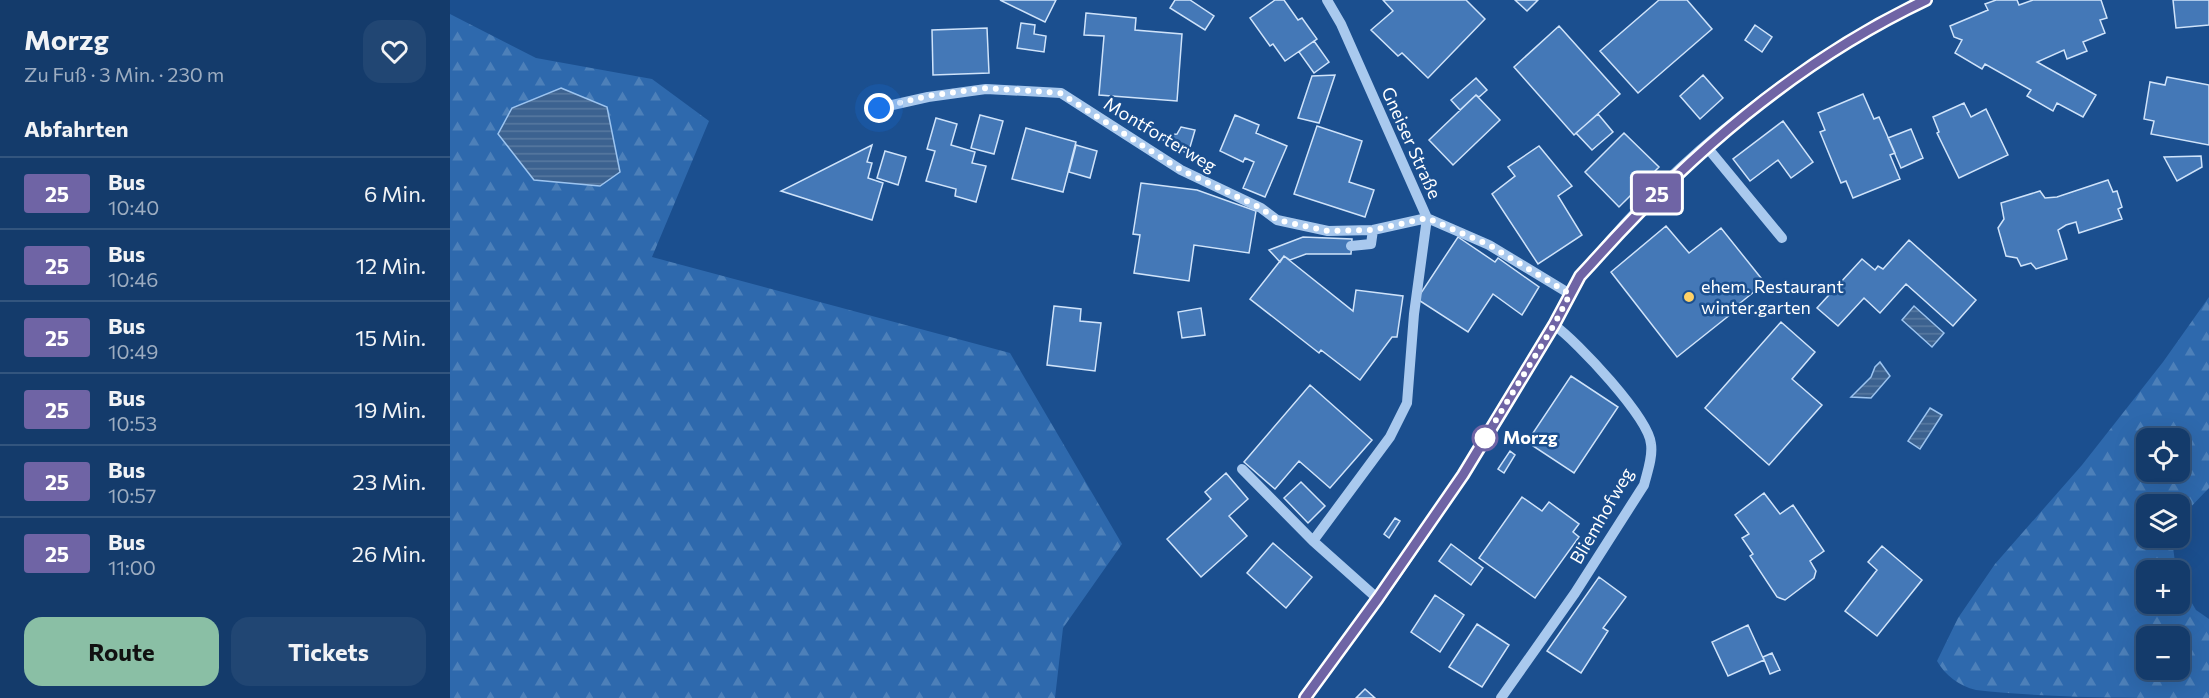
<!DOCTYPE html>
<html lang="de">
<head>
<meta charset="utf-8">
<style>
  body { margin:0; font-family:Commissioner,sans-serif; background:#214673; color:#f1f3f6; height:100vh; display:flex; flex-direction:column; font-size:22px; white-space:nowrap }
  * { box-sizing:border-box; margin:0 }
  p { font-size:20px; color:#9dadc1 }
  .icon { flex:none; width:33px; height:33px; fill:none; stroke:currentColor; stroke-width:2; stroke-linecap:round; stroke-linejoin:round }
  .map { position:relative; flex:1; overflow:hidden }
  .drawer { display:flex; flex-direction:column; background:#143b6b; width:450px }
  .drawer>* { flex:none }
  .badge { padding:0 12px; border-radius:4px; font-size:21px; line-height:39px }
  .controls { position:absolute; left:1686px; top:428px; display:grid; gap:12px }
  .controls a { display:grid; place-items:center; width:54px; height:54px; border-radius:12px; background:#143b6b; box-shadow:0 6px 24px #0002,0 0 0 2px #33557e; font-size:30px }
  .you { position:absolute; width:30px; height:30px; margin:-15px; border:4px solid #fff; border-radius:50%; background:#1a73e8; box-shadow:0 0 0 9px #1a73e833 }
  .map>.badge { position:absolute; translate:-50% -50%; box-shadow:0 0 0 3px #fff }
  h2 { padding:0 24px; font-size:22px; line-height:54px }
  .round { display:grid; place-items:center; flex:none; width:63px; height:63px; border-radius:18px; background:#214673 }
  .summary { display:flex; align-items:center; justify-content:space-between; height:102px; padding:0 24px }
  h1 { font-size:28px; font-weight:700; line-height:45px }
  .action { display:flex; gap:12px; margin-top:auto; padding:12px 24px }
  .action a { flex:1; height:69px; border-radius:18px; background:#8abfa5; color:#111; font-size:24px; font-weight:700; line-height:69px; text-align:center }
  .action a+a { background:#214673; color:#f1f3f6 }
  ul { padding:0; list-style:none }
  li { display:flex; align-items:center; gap:18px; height:72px; padding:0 24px; border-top:2px solid #33557e }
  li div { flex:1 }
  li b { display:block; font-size:22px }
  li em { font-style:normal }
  li .badge { min-width:66px; font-weight:700; text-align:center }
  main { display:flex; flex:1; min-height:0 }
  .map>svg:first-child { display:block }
</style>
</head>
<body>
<main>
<section class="drawer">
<div class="summary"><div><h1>Morzg</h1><p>Zu Fuß · 3 Min. · 230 m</p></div><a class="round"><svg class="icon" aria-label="heart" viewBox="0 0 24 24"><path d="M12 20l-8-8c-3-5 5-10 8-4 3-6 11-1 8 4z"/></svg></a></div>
<h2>Abfahrten</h2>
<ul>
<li><span class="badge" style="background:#6f64a5;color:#fff">25</span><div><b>Bus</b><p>10:40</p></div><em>6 Min.</em></li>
<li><span class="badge" style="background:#6f64a5;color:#fff">25</span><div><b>Bus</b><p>10:46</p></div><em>12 Min.</em></li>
<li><span class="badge" style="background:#6f64a5;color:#fff">25</span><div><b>Bus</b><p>10:49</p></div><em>15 Min.</em></li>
<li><span class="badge" style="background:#6f64a5;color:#fff">25</span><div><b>Bus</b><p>10:53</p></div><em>19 Min.</em></li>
<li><span class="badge" style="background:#6f64a5;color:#fff">25</span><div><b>Bus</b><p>10:57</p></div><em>23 Min.</em></li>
<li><span class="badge" style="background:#6f64a5;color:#fff">25</span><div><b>Bus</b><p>11:00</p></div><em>26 Min.</em></li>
</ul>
<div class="action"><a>Route</a><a>Tickets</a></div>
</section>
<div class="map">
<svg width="1759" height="698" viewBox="0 0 1759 698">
  <defs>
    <pattern id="forest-firs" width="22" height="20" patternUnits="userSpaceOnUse" patternTransform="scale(1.5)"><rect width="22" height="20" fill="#2e69ad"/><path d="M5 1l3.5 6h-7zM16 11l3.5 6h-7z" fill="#4d80b9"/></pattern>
    <pattern id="water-rules" width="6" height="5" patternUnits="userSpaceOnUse" patternTransform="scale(1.5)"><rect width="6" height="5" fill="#3c6290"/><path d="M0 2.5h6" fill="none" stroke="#597aa1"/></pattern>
  </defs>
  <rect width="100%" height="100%" fill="#1b4f8f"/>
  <!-- forest -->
  <path fill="url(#forest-firs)" fill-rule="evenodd" d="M0 14 86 58 202 79 259 121 202 257 560 353 672 544 613 628 605 698H0Z
    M1759 297V488L1733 515 1730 526V504H1696V537H1726L1723 547 1726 570H1696V603H1730V583L1746 610 1759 619V698C1688 698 1594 698 1526 690 1509 686 1495 675 1487 661L1508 618 1545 564 1632 465 1713 362ZM1696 438H1730V471H1696ZM1696 636H1730V669H1696Z"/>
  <!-- water -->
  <path fill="url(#water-rules)" stroke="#9cc4f0" stroke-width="1.5" d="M111 88 157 107 170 172 150 186 84 180 48 134 62 108Z
    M1464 306 1494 333 1482 347 1452 320Z
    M1430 362 1440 376 1421 398 1401 397 1421 377 1425 367Z
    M1480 408 1492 415 1470 449 1458 441Z"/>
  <!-- building -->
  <path fill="#4478b7" stroke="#cfe3fa" stroke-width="1.5" d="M550 0H606L595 22Z
    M725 0H740L764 16 755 30 720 8Z
    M825 0H834L848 20 852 18 867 39 835 61 823 44 820 46 800 18Z
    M933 0H1016L1035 19 978 78 952 53 948 56 921 30 943 11Z
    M1065 0H1088L1077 11Z
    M1209 0H1237L1262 29 1188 93 1150 51Z
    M1546 0H1567L1569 5 1583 0H1651L1657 18 1650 20 1655 33 1633 42 1637 51 1617 59 1614 50 1587 62 1646 95 1633 117 1607 103 1603 111 1577 96 1581 90 1535 64 1532 69 1505 53 1512 40 1504 37 1500 26 1538 10 1535 4Z
    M1723 0H1759V25L1726 28Z
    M636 13 686 18 685 30 732 34 727 101 649 95 654 36 634 35Z
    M571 23 585 25 584 34 596 36 594 52 567 48Z
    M1305 25 1322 37 1312 52 1295 40Z
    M1109 26 1170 94 1124 135 1064 67Z
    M537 28 539 73 483 75 482 30Z
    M864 41 879 62 864 73 849 52Z
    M885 75 869 123 848 118 862 76Z
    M1253 75 1273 98 1250 119 1230 96Z
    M1717 77 1759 85V145L1701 134 1704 121 1694 119 1700 82 1715 85Z
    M1026 78 1037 90 1029 97 1026 95 1010 110 1001 100Z
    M1413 94 1424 119 1429 117 1445 153 1440 155 1450 179 1403 198 1396 181 1391 183 1370 132 1375 130 1368 113Z
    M1026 95 1050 120 1003 165 979 140Z
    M1514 103 1521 117 1536 109 1558 155 1509 178 1487 133 1489 132 1483 117Z
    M1148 114 1163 132 1142 150 1126 133Z
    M530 115 553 121 544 154 521 148Z
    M785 115 809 125 806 133 837 146 815 197 793 188 804 162 795 158 793 162 770 151Z
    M486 118 507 124 501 145 525 152 522 163 536 166 526 202 505 196 506 189 476 181 485 151 477 149Z
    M1333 121 1363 162 1341 178 1328 160 1300 181 1283 159Z
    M867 126 912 141 899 182 924 190 915 217 844 194Z
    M731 127 745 130 738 154 706 136 727 134Z
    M576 128 626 142 613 192 562 179Z
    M1461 129 1473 158 1451 168 1438 138Z
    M1174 133 1209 167 1169 207 1135 172Z
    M422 145 417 162 422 163 418 178 433 183 422 220 331 191Z
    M626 145 647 151 640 178 619 172Z
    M1089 146 1122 186 1108 196 1132 235 1088 264 1042 194 1065 176 1058 167Z
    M435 151 456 157 448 185 427 178Z
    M1751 156 1752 167 1727 181 1714 157Z
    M1658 180 1663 192 1667 191 1672 207 1668 209 1672 219 1629 233 1626 222 1616 225 1608 230 1617 259 1586 269 1581 263 1571 266 1567 258 1556 256 1548 228 1554 219 1551 203 1590 191 1595 198 1607 197Z
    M691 183 747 190 806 211 799 253 744 245 739 281 684 273 690 235 683 234Z
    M1216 226 1239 253 1271 228 1315 283 1279 312 1281 314 1227 357 1161 272Z
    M853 237 902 239 901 254H856L840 260 834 256 830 262 819 250Z
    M1008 237 1045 262 1048 258 1089 287 1072 315 1043 294 1018 332 967 299Z
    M1459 240 1526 300 1503 326 1456 284 1430 313 1414 298 1388 326 1367 308 1412 259 1425 270 1428 266 1433 269Z
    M834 256 903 311 906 290 953 296 947 337H942L910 380 871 350 869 353 800 299Z
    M604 306 631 309 630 321 651 323 645 371 597 365Z
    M751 308 755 335 732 338 728 312Z
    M1331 322 1365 352 1342 379 1372 405 1319 465 1255 408Z
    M1121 376 1168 407 1124 473 1077 442Z
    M860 385 922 440 880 488 849 461 825 489 794 462Z
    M1060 451 1065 455 1054 473 1048 469Z
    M776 473 798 499 779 516 797 536 751 577 717 539 761 499 755 492Z
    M851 482 875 506 858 523 834 498Z
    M1314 493 1330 514 1343 505 1374 551 1360 561 1366 571 1364 578 1335 600 1327 597 1300 556 1303 554 1292 538 1299 534 1285 515Z
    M1072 497 1092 511 1099 502 1129 524 1123 532 1129 537 1085 598 1029 558Z
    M945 518 950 521 939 538 934 534Z
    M823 543 862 577 836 608 797 573Z
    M1001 544 1033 568 1021 585 989 561Z
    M1432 546 1472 580 1427 636 1395 611 1427 570 1418 562Z
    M1149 577 1176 597 1153 628 1158 631 1131 673 1097 651Z
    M985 595 1014 615 990 652 961 632Z
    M1027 624 1059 645 1032 687 999 667Z
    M1298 625 1314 660 1278 676 1262 642Z
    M1322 653 1330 670 1320 674 1313 657Z
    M915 689 925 698H906Z"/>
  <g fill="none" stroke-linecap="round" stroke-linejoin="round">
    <!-- minor -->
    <path stroke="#a9c9ee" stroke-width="10" d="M877 0 891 24 977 218 1039 245 1120 294
      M429 108 478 97 536 89 611 93 731 170 811 208 827 220 878 231 923 230 977 218 964 314 957 403 940 437 863 541
      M1256 146 1332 238
      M901 246 921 244 923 230
      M792 469 863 541 928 599
      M854 698C919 616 981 529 1034 439 1057 401 1083 364 1104 325 1113 309 1120 290 1131 275 1223 160 1344 63 1476 0
      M1051 698 1125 593 1194 485C1197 473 1203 457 1201 444 1199 418 1127 341 1104 325"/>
  </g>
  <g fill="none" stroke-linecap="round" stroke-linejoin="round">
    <!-- line casing -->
    <g stroke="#fff" stroke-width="14">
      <path id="line" d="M855 698 928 598 1013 475 1104 325 1130 276 1142 263C1238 156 1345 62 1476 0"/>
    </g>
    <!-- line -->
    <use href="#line" stroke="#6f64a5" stroke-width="9"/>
    <!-- walk -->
    <path stroke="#fff" stroke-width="6" stroke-dasharray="0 10.8" d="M429 108 478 96 536 88 610 93 731 170 811 208 827 220 878 231 923 230 977 218 1039 245 1120 294 1104 325 1035 438"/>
  </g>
  <!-- markers -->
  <circle fill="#ffd166" stroke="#1b4f8f" stroke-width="2" cx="1239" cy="297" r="6"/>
  <circle fill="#fff" stroke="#6f64a5" stroke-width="3" cx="1035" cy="438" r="12"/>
  <g text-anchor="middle" stroke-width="5" stroke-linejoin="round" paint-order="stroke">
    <!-- street labels -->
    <g font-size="18" fill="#fff" stroke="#1b4f8f">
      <text transform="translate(710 135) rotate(31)" y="6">Montforterweg</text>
      <text transform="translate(961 143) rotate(66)" y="6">Gneiser Straße</text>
      <text transform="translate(1152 516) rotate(-60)" y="6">Bliemhofweg</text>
    </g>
    <!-- poi labels -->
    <g font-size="18" fill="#fff" stroke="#1b4f8f" text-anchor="start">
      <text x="1251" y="293">ehem. Restaurant<tspan x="1251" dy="21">winter.garten</tspan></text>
    </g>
    <!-- stop labels -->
    <g font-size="18" font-weight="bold" fill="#fff" stroke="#1b4f8f" text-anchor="start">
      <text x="1053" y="444">Morzg</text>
    </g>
  </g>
</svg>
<div class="controls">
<a><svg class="icon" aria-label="locate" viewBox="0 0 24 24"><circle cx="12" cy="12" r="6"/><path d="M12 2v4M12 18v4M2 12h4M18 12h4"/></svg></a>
<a><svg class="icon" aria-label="layers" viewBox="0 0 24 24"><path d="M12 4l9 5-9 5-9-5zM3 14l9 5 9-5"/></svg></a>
<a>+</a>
<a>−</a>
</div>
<div class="you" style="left:429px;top:108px"></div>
<b class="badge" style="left:1207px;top:193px;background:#6f64a5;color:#fff">25</b>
</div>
</main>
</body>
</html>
